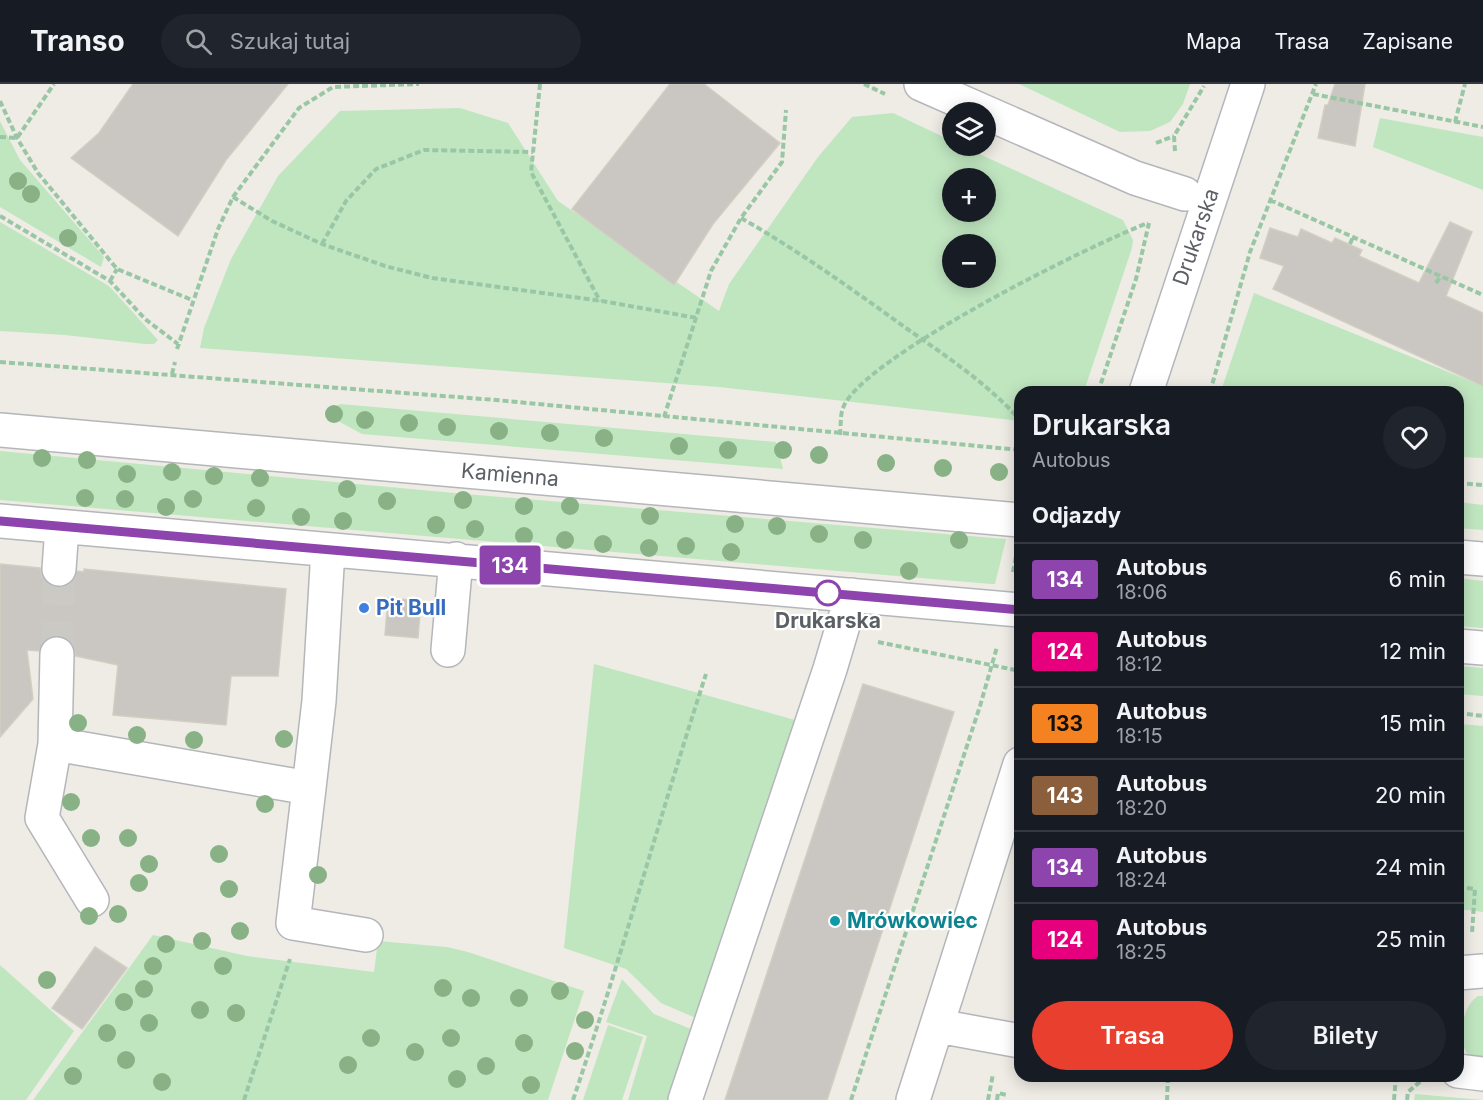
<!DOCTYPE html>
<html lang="pl">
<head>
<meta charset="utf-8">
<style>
  body { margin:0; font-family:Inter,sans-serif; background:#20242c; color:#f1f3f6; height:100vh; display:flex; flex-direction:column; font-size:22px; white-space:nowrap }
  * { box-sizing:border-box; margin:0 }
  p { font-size:20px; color:#9ea1a6 }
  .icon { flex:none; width:33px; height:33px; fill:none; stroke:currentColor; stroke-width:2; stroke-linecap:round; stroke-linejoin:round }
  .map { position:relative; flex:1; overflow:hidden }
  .panel { position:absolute; left:1014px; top:302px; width:450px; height:696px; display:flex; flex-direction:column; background:#171b24; border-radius:18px; box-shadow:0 3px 15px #0003 }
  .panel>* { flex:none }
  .badge { padding:0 12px; border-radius:4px; font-size:21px; line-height:39px }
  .controls { position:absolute; left:942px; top:18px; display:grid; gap:12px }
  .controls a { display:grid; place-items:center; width:54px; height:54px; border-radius:50%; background:#171b24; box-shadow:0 3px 15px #0003; font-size:30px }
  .map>.badge { position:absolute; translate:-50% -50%; box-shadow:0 0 0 3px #fff }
  h2 { padding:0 18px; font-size:22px; line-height:54px }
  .round { display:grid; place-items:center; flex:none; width:63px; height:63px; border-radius:32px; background:#20242c }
  .summary { display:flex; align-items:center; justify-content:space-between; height:102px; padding:0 18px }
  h1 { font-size:28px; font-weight:600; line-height:45px }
  .button { display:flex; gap:12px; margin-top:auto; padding:12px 18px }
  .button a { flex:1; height:69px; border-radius:36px; background:#e93f2f; color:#fff; font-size:24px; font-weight:600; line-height:69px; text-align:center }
  .button a+a { background:#20242c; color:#f1f3f6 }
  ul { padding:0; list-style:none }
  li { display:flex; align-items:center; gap:18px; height:72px; padding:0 18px; border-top:2px solid #363941 }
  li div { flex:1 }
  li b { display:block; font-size:22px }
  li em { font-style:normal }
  li .badge { min-width:66px; font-weight:700; text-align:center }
  header { display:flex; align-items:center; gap:36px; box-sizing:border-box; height:84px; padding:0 30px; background:#171b24; border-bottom:2px solid #363941 }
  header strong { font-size:28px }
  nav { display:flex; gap:33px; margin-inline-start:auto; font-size:21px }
  .search { width:420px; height:54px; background:#20242c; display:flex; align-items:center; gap:15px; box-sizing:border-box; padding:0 21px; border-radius:33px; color:#9ea1a6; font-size:22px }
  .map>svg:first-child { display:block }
</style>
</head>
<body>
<header>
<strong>Transo</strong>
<div class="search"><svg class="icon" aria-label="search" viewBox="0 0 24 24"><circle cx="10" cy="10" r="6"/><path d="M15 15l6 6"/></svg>Szukaj tutaj</div>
<nav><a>Mapa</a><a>Trasa</a><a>Zapisane</a></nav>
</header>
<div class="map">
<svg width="1483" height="1016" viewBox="0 0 1483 1016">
  <rect width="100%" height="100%" fill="#eeece4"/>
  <!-- green -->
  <path fill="#c0e6c0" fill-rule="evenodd" d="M1019 0H1190L1183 20 1170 38 1150 47 1120 48Z
    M460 24 508 39 558 117 719 227 729 200 818 73 852 33 893 29 952 57V62H962L1123 136 1133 156 1132 164 1084 307 1020 308V337L719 303 200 264 204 244 231 175 278 92 340 27ZM952 94H986V128H952ZM952 160H986V194H952Z
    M1380 34 1483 53V106L1373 63Z
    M0 37 20 76 104 173 101 183 0 123Z
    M0 138 109 202 158 256 154 260H145L65 251 0 247Z
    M1254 209 1483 302V374L1458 373V308L1221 307Z
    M340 320 776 358 783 385 362 350 325 330Z
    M0 367 465 410 1006 455 995 500H991L0 416Z
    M1458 418 1483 421V446L1458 444Z
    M1458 494 1483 497V544L1458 542Z
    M594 580 795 636 698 935 661 919 626 885 564 864Z
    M1458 582 1483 584V612L1458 610Z
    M1460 640 1483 642V828L1458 825Z
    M153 851 247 872 374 888 378 857 447 863 468 868 584 907 548 1016H33Z
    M0 881 74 947 26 1016H0Z
    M622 895 654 930 696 947 673 1016H628L647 952 606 938Z
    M1478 912H1483V980C1477 977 1471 975 1467 969 1456 954 1463 921 1478 912Z
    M608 941 643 953 622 1016H583Z
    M1415 1010 1483 1016H1414Z"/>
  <!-- building -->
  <path fill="#cac6c1" stroke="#d3cec2" stroke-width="1.5" d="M133 0H288L226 76 178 152 71 74 99 49Z
    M670 0H704L780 59 713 140 674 201 572 125Z
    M1335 0H1365L1355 62 1318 54 1325 21H1328Z
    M1450 138 1472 148 1446 212 1483 229V302L1273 205 1284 182 1260 174 1270 144 1298 153 1301 145 1332 159 1335 154 1362 166 1359 172 1419 199Z
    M0 480 40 484 42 494 48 500 57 504 68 502 74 496 77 487 84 488V485L286 505 278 592H231L226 641 113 631 118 581 76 572 73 561 66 554 57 551 48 554 39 567 27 566 33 615 0 653Z
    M388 514 421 517 418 554 385 551Z
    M863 600 954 628 827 1016H725Z
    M95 863 127 884 82 945 52 924Z"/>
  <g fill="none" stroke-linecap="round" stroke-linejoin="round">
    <!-- minor-tunnel -->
    <path stroke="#cac9c4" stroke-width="33" stroke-dasharray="33 16" stroke-linecap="butt" d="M57 570 59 485"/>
    <!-- minor casing -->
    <g stroke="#b4b6bb" stroke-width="36">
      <path id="minor" d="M921 0 1135 94 1185 110
        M1146 308 1248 0
        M0 346 1020 436
        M0 437 1020 526
        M1458 473 1483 475
        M59 485 62 443
        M1458 562 1483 564
        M448 566 456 475
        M57 570 55 660 309 704 293 839 366 851
        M55 660 42 734 92 816
        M309 704 319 617 328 466
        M1458 889 1483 887
        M938 942 1020 957
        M1458 987 1483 990
        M685 1016 830 585 852 511
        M913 1016 1020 680"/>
    </g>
    <!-- path -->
    <path stroke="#99c7a6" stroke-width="4" stroke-dasharray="6 3" stroke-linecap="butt" d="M540 0 531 88 600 217
      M864 0 885 10
      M1313 10 1483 43
      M0 17 17 54 38 89 117 185 192 216
      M1455 38 1465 0
      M0 53 17 54 54 0
      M1156 59 1174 52
      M1175 67 1174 52 1204 2
      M233 113 272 137 322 160 385 182 432 194 602 217 697 234
      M1270 116 1483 211
      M0 132 110 197 145 235 178 260
      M741 134C799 167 853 206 906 244 947 273 987 299 1020 336
      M322 160 346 117 376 85 424 66 533 68
      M1350 160 1353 153
      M110 197 117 185
      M1436 199 1441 192
      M177 265 218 145 233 113 299 24 333 3 419 0
      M0 278 496 316 1020 366
      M172 290 175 278
      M1098 308 1136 195 1149 139
      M1210 308 1250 168 1316 0
      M664 333 711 187 741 134 782 78 786 26
      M840 351C841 343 840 331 843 324 861 274 1094 159 1148 139
      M1458 399 1483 401
      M1013 488 1016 472
      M878 558 1020 587
      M1458 629 1483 632
      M1458 803 1475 805 1472 849
      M1160 992H1168L1167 1016
      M244 1016 290 875
      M573 1016C621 875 660 731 706 590
      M851 1016 980 622 997 563
      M988 1016 993 990
      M997 1016 998 1009 1007 1011
      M1394 1016 1396 992
      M1407 1016 1408 1008 1422 996"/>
    <!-- minor -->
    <use href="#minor" stroke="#fff" stroke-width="33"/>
  </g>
  <!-- trees -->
  <g fill="#88b286">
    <circle cx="18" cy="97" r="9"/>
    <circle cx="31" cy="110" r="9"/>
    <circle cx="68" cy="154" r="9"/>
    <circle cx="334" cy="330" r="9"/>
    <circle cx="365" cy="336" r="9"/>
    <circle cx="409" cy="339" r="9"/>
    <circle cx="447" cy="343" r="9"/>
    <circle cx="499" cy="347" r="9"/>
    <circle cx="550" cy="349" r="9"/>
    <circle cx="604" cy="354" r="9"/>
    <circle cx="679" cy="362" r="9"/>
    <circle cx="728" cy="366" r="9"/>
    <circle cx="783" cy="366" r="9"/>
    <circle cx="819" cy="371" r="9"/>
    <circle cx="42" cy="374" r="9"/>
    <circle cx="87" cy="376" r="9"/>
    <circle cx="886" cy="379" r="9"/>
    <circle cx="943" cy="384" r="9"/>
    <circle cx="172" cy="388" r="9"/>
    <circle cx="999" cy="388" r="9"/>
    <circle cx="127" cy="390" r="9"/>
    <circle cx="214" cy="392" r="9"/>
    <circle cx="260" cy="394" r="9"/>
    <circle cx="347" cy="405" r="9"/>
    <circle cx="85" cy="414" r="9"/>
    <circle cx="125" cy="415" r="9"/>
    <circle cx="193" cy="415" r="9"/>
    <circle cx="463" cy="416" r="9"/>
    <circle cx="387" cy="417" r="9"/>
    <circle cx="524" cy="422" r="9"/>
    <circle cx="570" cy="422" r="9"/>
    <circle cx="166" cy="423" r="9"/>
    <circle cx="256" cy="424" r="9"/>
    <circle cx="650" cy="432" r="9"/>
    <circle cx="301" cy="433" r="9"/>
    <circle cx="343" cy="437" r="9"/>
    <circle cx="735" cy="440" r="9"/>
    <circle cx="436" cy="441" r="9"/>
    <circle cx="777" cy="442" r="9"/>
    <circle cx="475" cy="445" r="9"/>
    <circle cx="819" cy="450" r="9"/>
    <circle cx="524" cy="452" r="9"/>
    <circle cx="565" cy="456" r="9"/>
    <circle cx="863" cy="456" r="9"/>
    <circle cx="959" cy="456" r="9"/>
    <circle cx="603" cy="460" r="9"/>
    <circle cx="686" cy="462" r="9"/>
    <circle cx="649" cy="464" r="9"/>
    <circle cx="731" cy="468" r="9"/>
    <circle cx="909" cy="487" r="9"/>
    <circle cx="78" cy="639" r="9"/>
    <circle cx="137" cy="651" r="9"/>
    <circle cx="284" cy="655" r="9"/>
    <circle cx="194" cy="656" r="9"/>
    <circle cx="71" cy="718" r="9"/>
    <circle cx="265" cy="720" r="9"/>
    <circle cx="91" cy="754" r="9"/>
    <circle cx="128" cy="754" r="9"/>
    <circle cx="219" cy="770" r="9"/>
    <circle cx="149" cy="780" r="9"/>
    <circle cx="318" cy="791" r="9"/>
    <circle cx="139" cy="799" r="9"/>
    <circle cx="229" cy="805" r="9"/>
    <circle cx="118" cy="830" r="9"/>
    <circle cx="89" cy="832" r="9"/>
    <circle cx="240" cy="847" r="9"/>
    <circle cx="202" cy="857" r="9"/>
    <circle cx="166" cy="860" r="9"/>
    <circle cx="153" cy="882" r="9"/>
    <circle cx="223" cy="882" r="9"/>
    <circle cx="47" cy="896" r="9"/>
    <circle cx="443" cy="904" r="9"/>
    <circle cx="144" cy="905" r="9"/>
    <circle cx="560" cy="907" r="9"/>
    <circle cx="471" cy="914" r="9"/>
    <circle cx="519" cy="914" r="9"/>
    <circle cx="124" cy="918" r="9"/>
    <circle cx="200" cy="926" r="9"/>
    <circle cx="236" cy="929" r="9"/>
    <circle cx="585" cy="936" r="9"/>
    <circle cx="149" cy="939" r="9"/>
    <circle cx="107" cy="949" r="9"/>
    <circle cx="371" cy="954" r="9"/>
    <circle cx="451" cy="954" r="9"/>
    <circle cx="524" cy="959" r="9"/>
    <circle cx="575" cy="967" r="9"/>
    <circle cx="415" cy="968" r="9"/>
    <circle cx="126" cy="976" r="9"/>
    <circle cx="348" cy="981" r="9"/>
    <circle cx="486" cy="982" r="9"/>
    <circle cx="73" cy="992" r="9"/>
    <circle cx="457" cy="995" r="9"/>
    <circle cx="162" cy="998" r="9"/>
    <circle cx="531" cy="1001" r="9"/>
  </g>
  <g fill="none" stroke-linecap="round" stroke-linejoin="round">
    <!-- line casing -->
    <g stroke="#fff" stroke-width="14">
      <path id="line" d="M0 437 1020 526"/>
    </g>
    <!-- line -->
    <use href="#line" stroke="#8e44ad" stroke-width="9"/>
  </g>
  <!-- markers -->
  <circle fill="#fff" stroke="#8e44ad" stroke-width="3" cx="828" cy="509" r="12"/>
  <circle fill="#3f7fe0" stroke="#fff" stroke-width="2" cx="364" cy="524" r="6"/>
  <circle fill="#0f9aa8" stroke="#fff" stroke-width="2" cx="835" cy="837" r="6"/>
  <g text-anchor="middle" stroke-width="4.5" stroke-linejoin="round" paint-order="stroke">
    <!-- street labels -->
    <g font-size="21" fill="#5c5f64" stroke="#fff">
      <text transform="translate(1196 153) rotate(-71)" y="7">Drukarska</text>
      <text transform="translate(510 391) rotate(5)" y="7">Kamienna</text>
    </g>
    <!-- shop labels -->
    <g font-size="21" font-weight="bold" fill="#366cbe" stroke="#fff" text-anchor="start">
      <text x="376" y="531">Pit Bull</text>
    </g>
    <!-- stop labels -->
    <g font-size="21" font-weight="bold" fill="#5c5f64" stroke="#fff">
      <text x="828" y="544">Drukarska</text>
    </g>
    <!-- culture labels -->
    <g font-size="21" font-weight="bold" fill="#0d838f" stroke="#fff" text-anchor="start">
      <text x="847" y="844">Mrówkowiec</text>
    </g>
  </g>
</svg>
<div class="controls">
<a><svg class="icon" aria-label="layers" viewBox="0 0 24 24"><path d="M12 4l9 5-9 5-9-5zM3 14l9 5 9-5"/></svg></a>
<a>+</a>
<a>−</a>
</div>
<b class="badge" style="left:510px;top:481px;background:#8e44ad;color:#fff">134</b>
<section class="panel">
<div class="summary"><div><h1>Drukarska</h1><p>Autobus</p></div><a class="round"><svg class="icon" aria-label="heart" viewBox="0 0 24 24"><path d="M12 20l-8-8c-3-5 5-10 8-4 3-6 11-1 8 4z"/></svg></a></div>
<h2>Odjazdy</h2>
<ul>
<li><span class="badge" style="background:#8e44ad;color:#fff">134</span><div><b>Autobus</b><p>18:06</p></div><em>6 min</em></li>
<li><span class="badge" style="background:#e6007e;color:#fff">124</span><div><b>Autobus</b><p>18:12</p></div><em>12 min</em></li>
<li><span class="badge" style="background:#f58220;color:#111">133</span><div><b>Autobus</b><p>18:15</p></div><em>15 min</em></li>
<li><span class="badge" style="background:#8b5e3c;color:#fff">143</span><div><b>Autobus</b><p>18:20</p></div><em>20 min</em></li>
<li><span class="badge" style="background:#8e44ad;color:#fff">134</span><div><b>Autobus</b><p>18:24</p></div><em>24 min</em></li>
<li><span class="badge" style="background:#e6007e;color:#fff">124</span><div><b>Autobus</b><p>18:25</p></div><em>25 min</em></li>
</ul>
<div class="button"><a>Trasa</a><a>Bilety</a></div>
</section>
</div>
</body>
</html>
